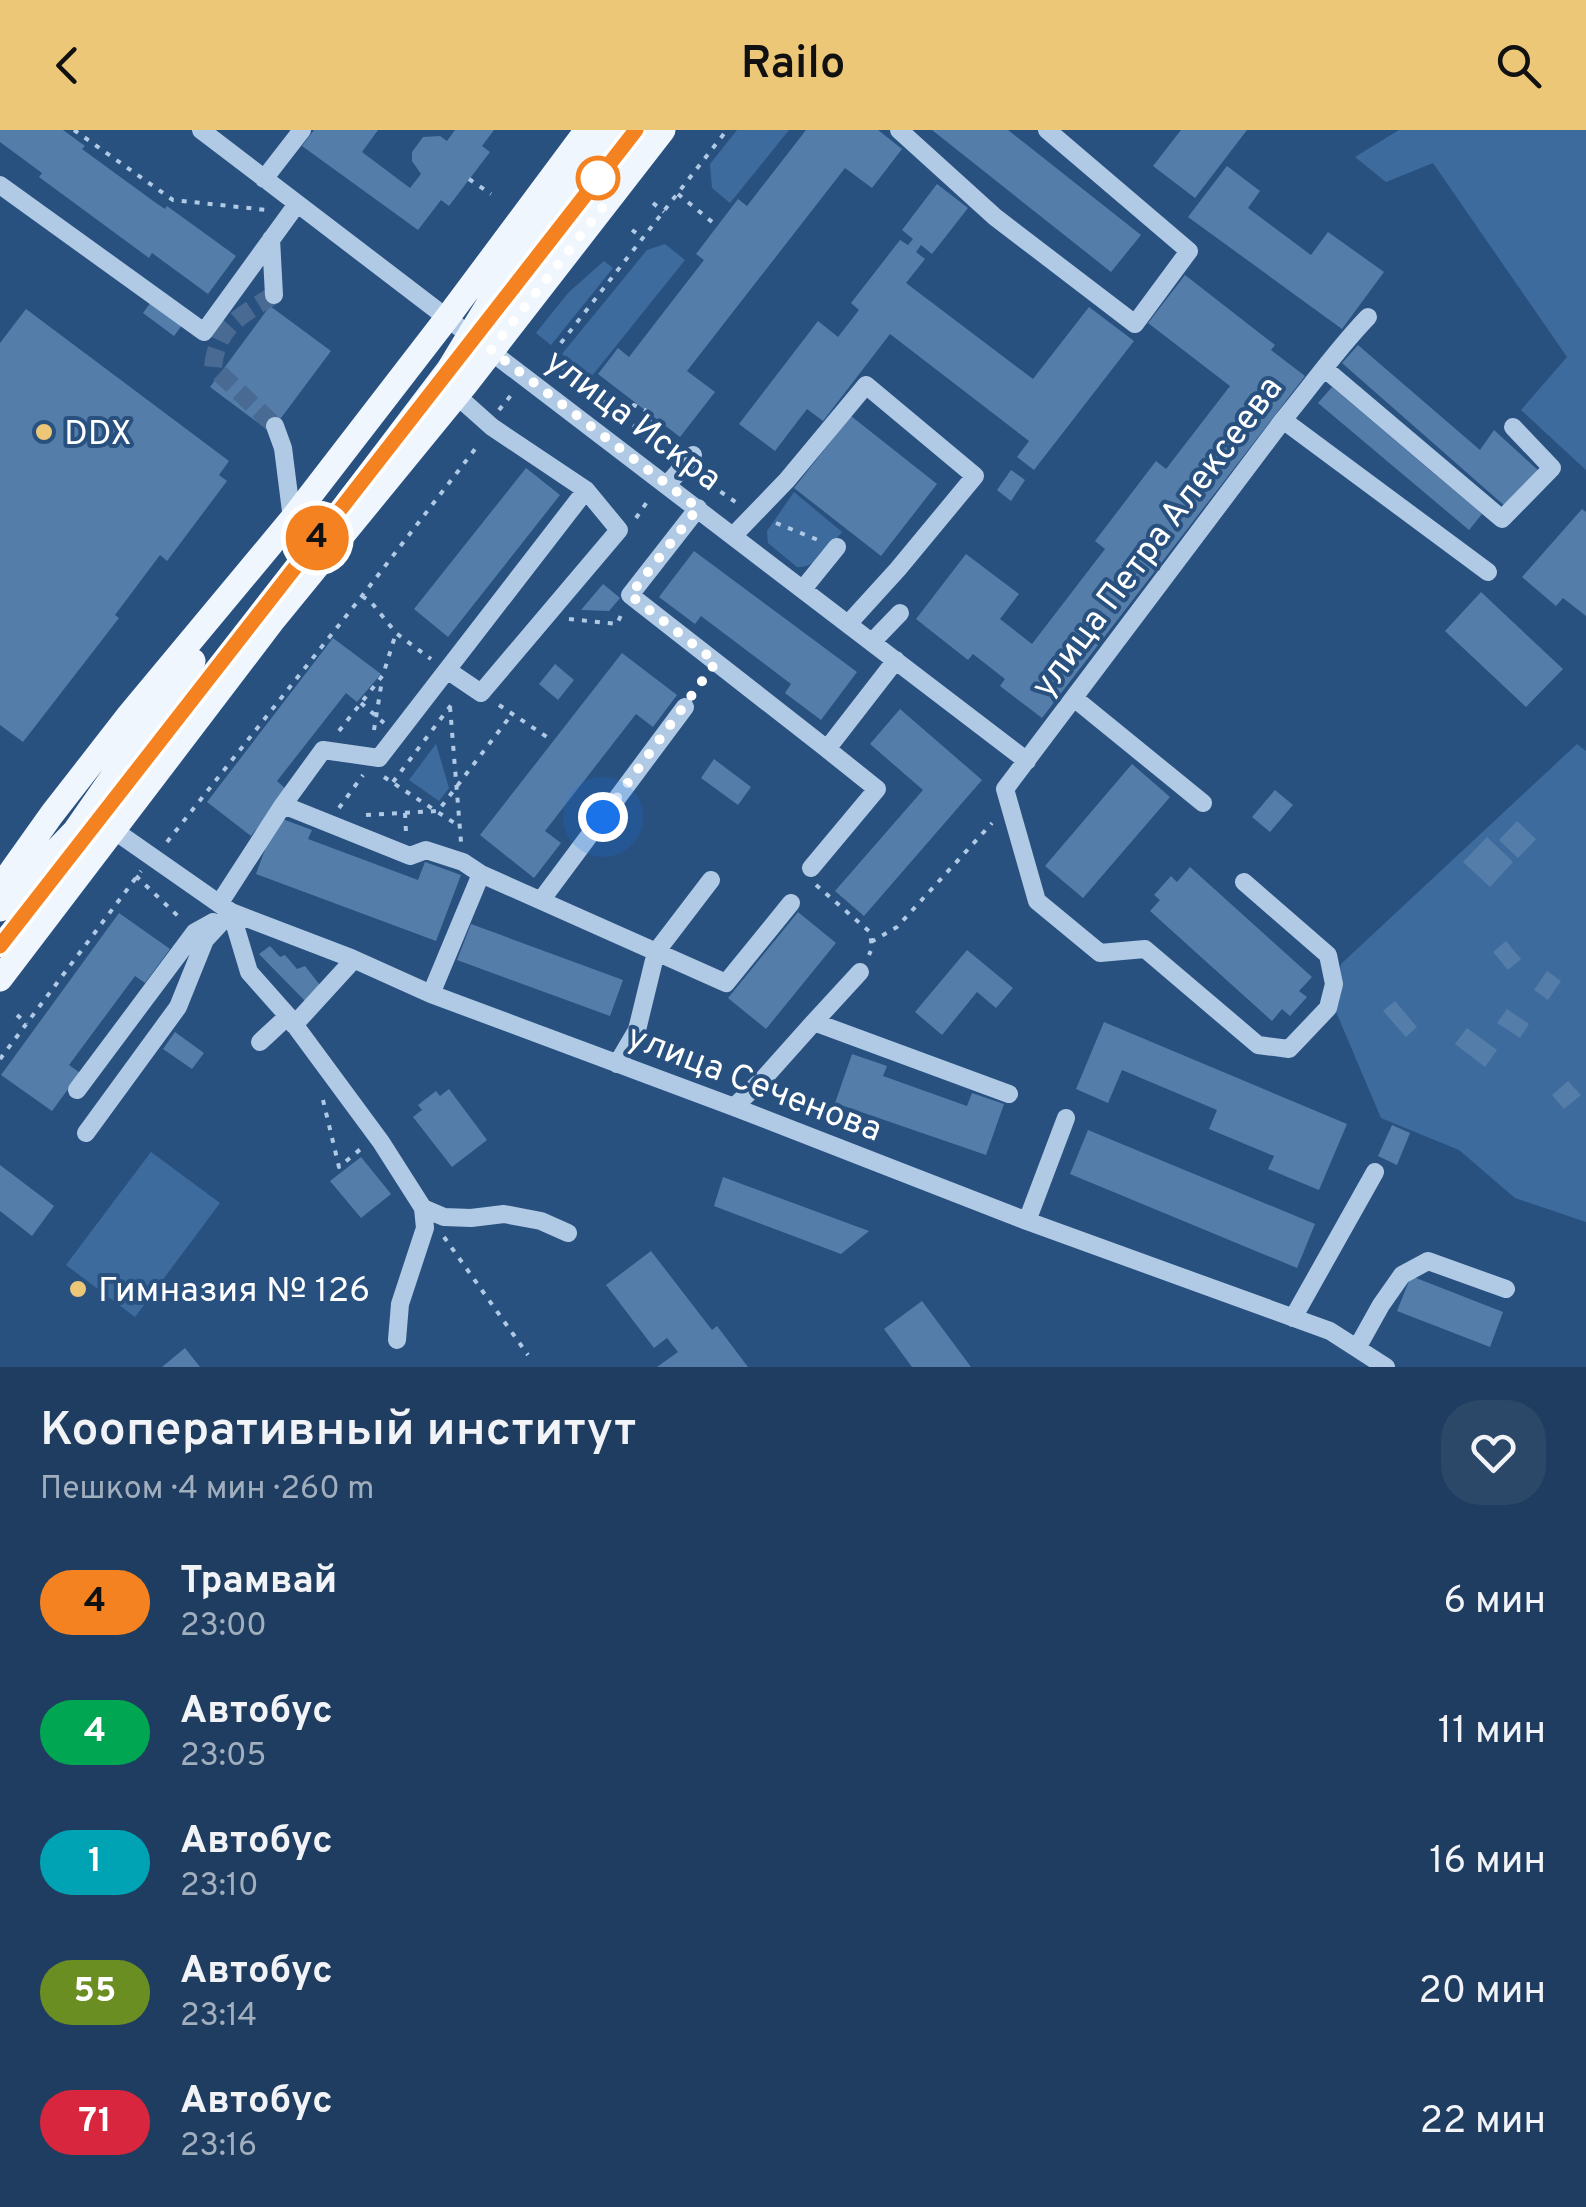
<!DOCTYPE html>
<html lang="ru">
<head>
<meta charset="utf-8">
<style>
  body { margin:0; font-family:Overpass,sans-serif; background:#2c4869; color:#f1f3f6; height:100vh; display:flex; flex-direction:column; font-size:38px; white-space:nowrap }
  * { box-sizing:border-box; margin:0 }
  p { font-size:32px; color:#a1aebd }
  .icon { flex:none; width:55px; height:55px; fill:none; stroke:currentColor; stroke-width:2; stroke-linecap:round; stroke-linejoin:round }
  .map { position:relative; height:1237px; overflow:hidden }
  .side { display:flex; flex-direction:column; background:#1f3d60; flex:1 }
  .side>* { flex:none }
  .badge { padding:0 20px; border-radius:32px; font-size:35px; line-height:65px }
  .you { position:absolute; width:50px; height:50px; margin:-25px; border:8px solid #fff; border-radius:50%; background:#1a73e8; box-shadow:0 0 0 15px #1a73e833 }
  .map>.badge { position:absolute; translate:-50% -50%; box-shadow:0 0 0 5px #fff }
  .round { display:grid; place-items:center; flex:none; width:105px; height:105px; border-radius:40px; background:#2c4869 }
  .headline { display:flex; align-items:center; justify-content:space-between; height:170px; padding:0 40px }
  h1 { font-size:48px; font-weight:600; line-height:75px }
  ul { padding:0; list-style:none }
  li { display:flex; align-items:center; gap:30px; height:130px; padding:0 40px }
  li div { flex:1 }
  li b { display:block; font-size:38px }
  li em { font-style:normal }
  li .badge { min-width:110px; font-weight:700; text-align:center }
  header { display:flex; justify-content:space-between; align-items:center; height:130px; padding:0 40px; background:#ecc777; color:#111; font-size:45px; font-weight:600 }
  .map>svg:first-child { display:block }
</style>
</head>
<body>
<header><svg class="icon" aria-label="back" viewBox="0 0 24 24"><path d="M15 5l-7 7 7 7"/></svg>Railo<svg class="icon" aria-label="search" viewBox="0 0 24 24"><circle cx="10" cy="10" r="6"/><path d="M15 15l6 6"/></svg></header>
<div class="map">
<svg width="1586" height="1237" viewBox="0 0 1586 1237">
  <rect width="100%" height="100%" fill="#295180"/>
  <!-- green -->
  <path fill="#3e6b9d" d="M737 0H789L730 73 712 58 710 34Z
    M1399 0H1586V340L1521 280 1567 227 1433 33 1386 52 1355 27Z
    M665 114 685 130 591 247 562 224 647 120Z
    M604 131 613 138 551 215 536 203 568 163Z
    M794 362 842 402C830 416 816 439 797 437L768 413 767 401Z
    M436 614 449 658 439 671 409 650Z
    M1577 614 1586 621V1092L1515 1068 1459 1020 1381 988 1334 877 1341 834Z
    M151 1022 220 1073 135 1187 66 1135Z"/>
  <!-- building -->
  <path fill="#557daa" d="M0 0H63L85 16 82 19 156 73 165 79 167 76 236 126 208 164 152 123 149 128 39 47 42 43 0 12Z
    M314 0H378L362 22 410 58 421 44 412 31V22L423 7 440 6 447 11 455 0H494L482 16 490 22 449 76 441 70 418 100 302 16Z
    M806 0H878L902 19 872 58 845 38 687 241 715 262 680 307 598 244 618 218 629 227 704 130 696 124 738 69 747 76Z
    M932 0H1008L1141 105 1111 142Z
    M1181 0H1247L1195 68 1153 36Z
    M1227 36 1260 61 1248 78 1311 125 1328 102 1384 142 1342 199 1188 87Z
    M937 54 968 78 932 124 921 115 916 122 925 129 906 153 1033 249 1089 177 1134 211 1034 340 1017 327 1029 311 890 204 823 291 807 279 775 321 739 294 818 191 838 207 859 180 851 173 900 110 908 115 913 109 902 100Z
    M1185 145 1275 215 1271 220 1305 246 1042 588 1000 556 1005 549 973 524 968 530 916 489 966 424 1019 464 1000 489 1032 514 1105 419 1095 411 1156 331 1166 339 1230 256 1148 193Z
    M154 168 185 191 174 206 143 183Z
    M270 176 331 221 275 296 269 301 210 257Z
    M26 179 229 331 219 345 227 351 167 431 160 425 115 485 119 488 23 612 0 595V213Z
    M1358 215 1480 320 1494 300 1540 342 1506 377 1342 233Z
    M1332 257 1482 384 1469 400 1318 273Z
    M851 286 937 354 881 426 794 358Z
    M526 338 560 365 448 507 414 479Z
    M1011 340 1025 350 1011 371 997 360Z
    M1582 379 1586 382V486L1563 468 1556 476 1522 447Z
    M694 421 857 542 821 590 785 563 791 554 701 486 695 494 659 467Z
    M603 454 620 468 609 481 581 480Z
    M1481 462 1563 539 1526 577 1445 501Z
    M333 508 381 544 357 572 346 563 277 651 287 660 251 706 207 672Z
    M622 523 677 565 653 597 636 584 545 701 561 713 534 748 480 705Z
    M555 534 574 550 558 570 539 554Z
    M900 579 982 650 864 786 835 761 923 660 870 614Z
    M714 629 751 657 738 675 701 648Z
    M1132 634 1170 667 1083 768 1045 736Z
    M1275 660 1293 675 1270 702 1252 687Z
    M277 687 312 700 308 709 418 750 425 732 461 745 436 811 256 744Z
    M1517 691 1536 709 1518 728 1499 710Z
    M1487 707 1513 732 1490 757 1463 732Z
    M1190 737 1312 847 1299 861 1307 867 1290 886 1282 879 1272 891 1150 781 1160 770 1154 765 1171 746 1177 752Z
    M798 782 836 813 766 899 728 868Z
    M119 783 170 819 145 853 135 846 69 935 80 943 52 981 1 945Z
    M471 794 623 850 610 886 457 830Z
    M1506 811 1521 829 1508 840 1493 822Z
    M270 816 280 827 285 825 297 839 305 836 323 859 307 873 259 824Z
    M967 820 1013 858 996 878 977 862 942 905 915 882Z
    M1547 841 1561 851 1548 870 1534 860Z
    M1395 871 1417 897 1406 907 1383 881Z
    M1507 879 1529 894 1520 908 1497 893Z
    M1104 892 1347 994 1319 1060 1268 1039 1274 1026 1209 999 1217 980 1122 940 1108 973 1076 959Z
    M1467 898 1497 920 1485 937 1455 914Z
    M175 902 204 923 192 939 163 919Z
    M852 924 887 936 883 946 967 976 972 963 1004 974 986 1025 835 973Z
    M1568 951 1581 965 1564 979 1552 965Z
    M449 959 487 1010 452 1037 413 987 422 980 418 975 436 961 440 966Z
    M1392 995 1410 1003 1397 1035 1378 1026Z
    M1088 1000 1315 1094 1297 1138 1070 1044Z
    M361 1027 391 1064 361 1088 330 1051Z
    M0 1035 54 1076 32 1106 0 1081Z
    M723 1047 869 1101 841 1124 714 1076Z
    M651 1121 712 1200 717 1196 748 1237H657L678 1222 667 1208 654 1218 606 1155Z
    M1411 1146 1503 1182 1490 1217 1397 1181Z
    M922 1171 971 1237H912L884 1199Z
    M185 1218 200 1237H162Z"/>
  <g fill="none" stroke-linecap="round" stroke-linejoin="round">
    <!-- minor-tunnel -->
    <path stroke="#496b93" stroke-width="18" stroke-dasharray="18 9" stroke-linecap="butt" d="M274 165C242 185 217 196 213 237L275 296"/>
    <!-- path -->
    <path stroke="#b0cae5" stroke-width="4" stroke-dasharray="5 8" stroke-linecap="butt" d="M74 0 173 70 267 80
      M469 49 491 64
      M678 64 717 96
      M653 73 664 82
      M632 100 643 108
      M499 280 512 264
      M625 287 634 275 645 280 650 291 641 303
      M667 323 550 227 727 0
      M699 347 737 373
      M636 388 649 369
      M776 393 818 410
      M362 466 371 472 396 503 431 529
      M569 489 617 494 622 483
      M361 573 384 593
      M499 575 553 611
      M450 577 461 712
      M374 600 382 550
      M339 601 383 545 396 503
      M384 647 459 696
      M393 652 455 570
      M339 678 363 645
      M405 683 406 703
      M366 685 438 681 512 584
      M167 712 362 466 479 314
      M136 746 180 788
      M816 755 870 802 872 818 869 825
      M871 812 897 797 992 693
      M17 885 27 894
      M0 929 141 741
      M323 970 339 1037 363 1017
      M444 1107 528 1225"/>
    <!-- minor -->
    <path stroke="#b0cae5" stroke-width="18" d="M201 0 1027 631
      M899 0 995 87 1135 194 1189 121 1047 0
      M264 49 302 0
      M0 55 204 202 297 74
      M271 109 274 165
      M1325 239 1502 389 1552 338 1513 297
      M1283 290 1488 442
      M275 296 283 318 292 389
      M667 355 693 325
      M698 378 630 465 827 619 896 530
      M733 406 787 350 866 255 975 346 898 439 848 494
      M803 459 837 417
      M872 512 900 483
      M447 540 481 563 619 400 586 360 492 297 456 265
      M1074 568 1203 673
      M283 675 410 726 426 720 463 732 481 744 431 864
      M115 701 231 782 351 828 431 864 734 977 1027 1091 1330 1201 1386 1237
      M811 738 877 659 827 619
      M481 744 726 853 791 773
      M1244 752 1328 825 1334 854 1328 878 1289 919 1258 915 1145 819 1100 823 1037 771 1005 659 1283 290C1312 255 1337 219 1368 187
      M542 769 685 577
      M219 774 283 675 323 620 379 628 586 360
      M231 782 249 842 288 886 381 1012 423 1078 425 1098 400 1174 397 1210
      M814 892 860 842
      M294 895 348 836 351 828
      M260 912 288 886
      M617 934 637 900 656 822 711 750
      M77 960 195 802 213 792
      M734 977 764 948 814 892 1009 964
      M86 1003 178 877 205 810 231 782
      M423 1078 444 1087 471 1088 504 1084 541 1091 568 1103
      M1027 1091 1066 988
      M1293 1188 1375 1042
      M1357 1218 1381 1175 1402 1145 1428 1131 1506 1159"/>
    <!-- major -->
    <path stroke="#f0f6fd" stroke-width="25" d="M348 372 449 239 491 170 598 26 614 0
      M0 757 52 684 129 585 292 389 447 188 587 0
      M44 767 84 707 136 648
      M0 779 75 701 193 531
      M0 849 274 489 466 254 663 0"/>
    <!-- tram -->
    <path stroke="#fff" stroke-width="2.5" d="M0 816 636 0"/>
  </g>
  <g fill="none" stroke-linecap="round" stroke-linejoin="round">
    <!-- line casing -->
    <g stroke="#fff" stroke-width="22">
      <path id="line" d="M0 816 636 0"/>
    </g>
    <!-- line -->
    <use href="#line" stroke="#f58220" stroke-width="15"/>
    <!-- walk -->
    <path stroke="#fff" stroke-width="10" stroke-dasharray="0 18" d="M598 48 610 68 491 220 698 378 630 465 716 532 603 687"/>
  </g>
  <!-- markers -->
  <circle fill="#fff" stroke="#f58220" stroke-width="5" cx="598" cy="48" r="20"/>
  <g fill="#ecc777" stroke="#295180" stroke-width="4">
    <circle cx="44" cy="302" r="10"/>
    <circle cx="78" cy="1159" r="10"/>
  </g>
  <g text-anchor="middle" stroke-width="8" stroke-linejoin="round" paint-order="stroke">
    <!-- street labels -->
    <g font-size="35" fill="#fff" stroke="#295180">
      <text transform="translate(634 289) rotate(37)" y="12">улица Искра</text>
      <text transform="translate(1156 406) rotate(-53)" y="12">улица Петра Алексеева</text>
      <text transform="translate(755 952) rotate(21)" y="12">улица Сеченова</text>
    </g>
    <!-- poi labels -->
    <g font-size="35" fill="#fff" stroke="#295180" text-anchor="start">
      <text x="64" y="314">DDX</text>
      <text x="98" y="1171">Гимназия № 126</text>
    </g>
  </g>
</svg>
<div class="you" style="left:603px;top:687px"></div>
<b class="badge" style="left:317px;top:408px;background:#f58220;color:#111">4</b>
</div>
<section class="side">
<div class="headline"><div><h1>Кооперативный институт</h1><p>Пешком · 4 мин · 260 m</p></div><a class="round"><svg class="icon" aria-label="heart" viewBox="0 0 24 24"><path d="M12 20l-8-8c-3-5 5-10 8-4 3-6 11-1 8 4z"/></svg></a></div>
<ul>
<li><span class="badge" style="background:#f58220;color:#111">4</span><div><b>Трамвай</b><p>23:00</p></div><em>6 мин</em></li>
<li><span class="badge" style="background:#00a651;color:#fff">4</span><div><b>Автобус</b><p>23:05</p></div><em>11 мин</em></li>
<li><span class="badge" style="background:#00a3b4;color:#fff">1</span><div><b>Автобус</b><p>23:10</p></div><em>16 мин</em></li>
<li><span class="badge" style="background:#6b8e23;color:#fff">55</span><div><b>Автобус</b><p>23:14</p></div><em>20 мин</em></li>
<li><span class="badge" style="background:#d7263d;color:#fff">71</span><div><b>Автобус</b><p>23:16</p></div><em>22 мин</em></li>
</ul>
</section>
</body>
</html>
